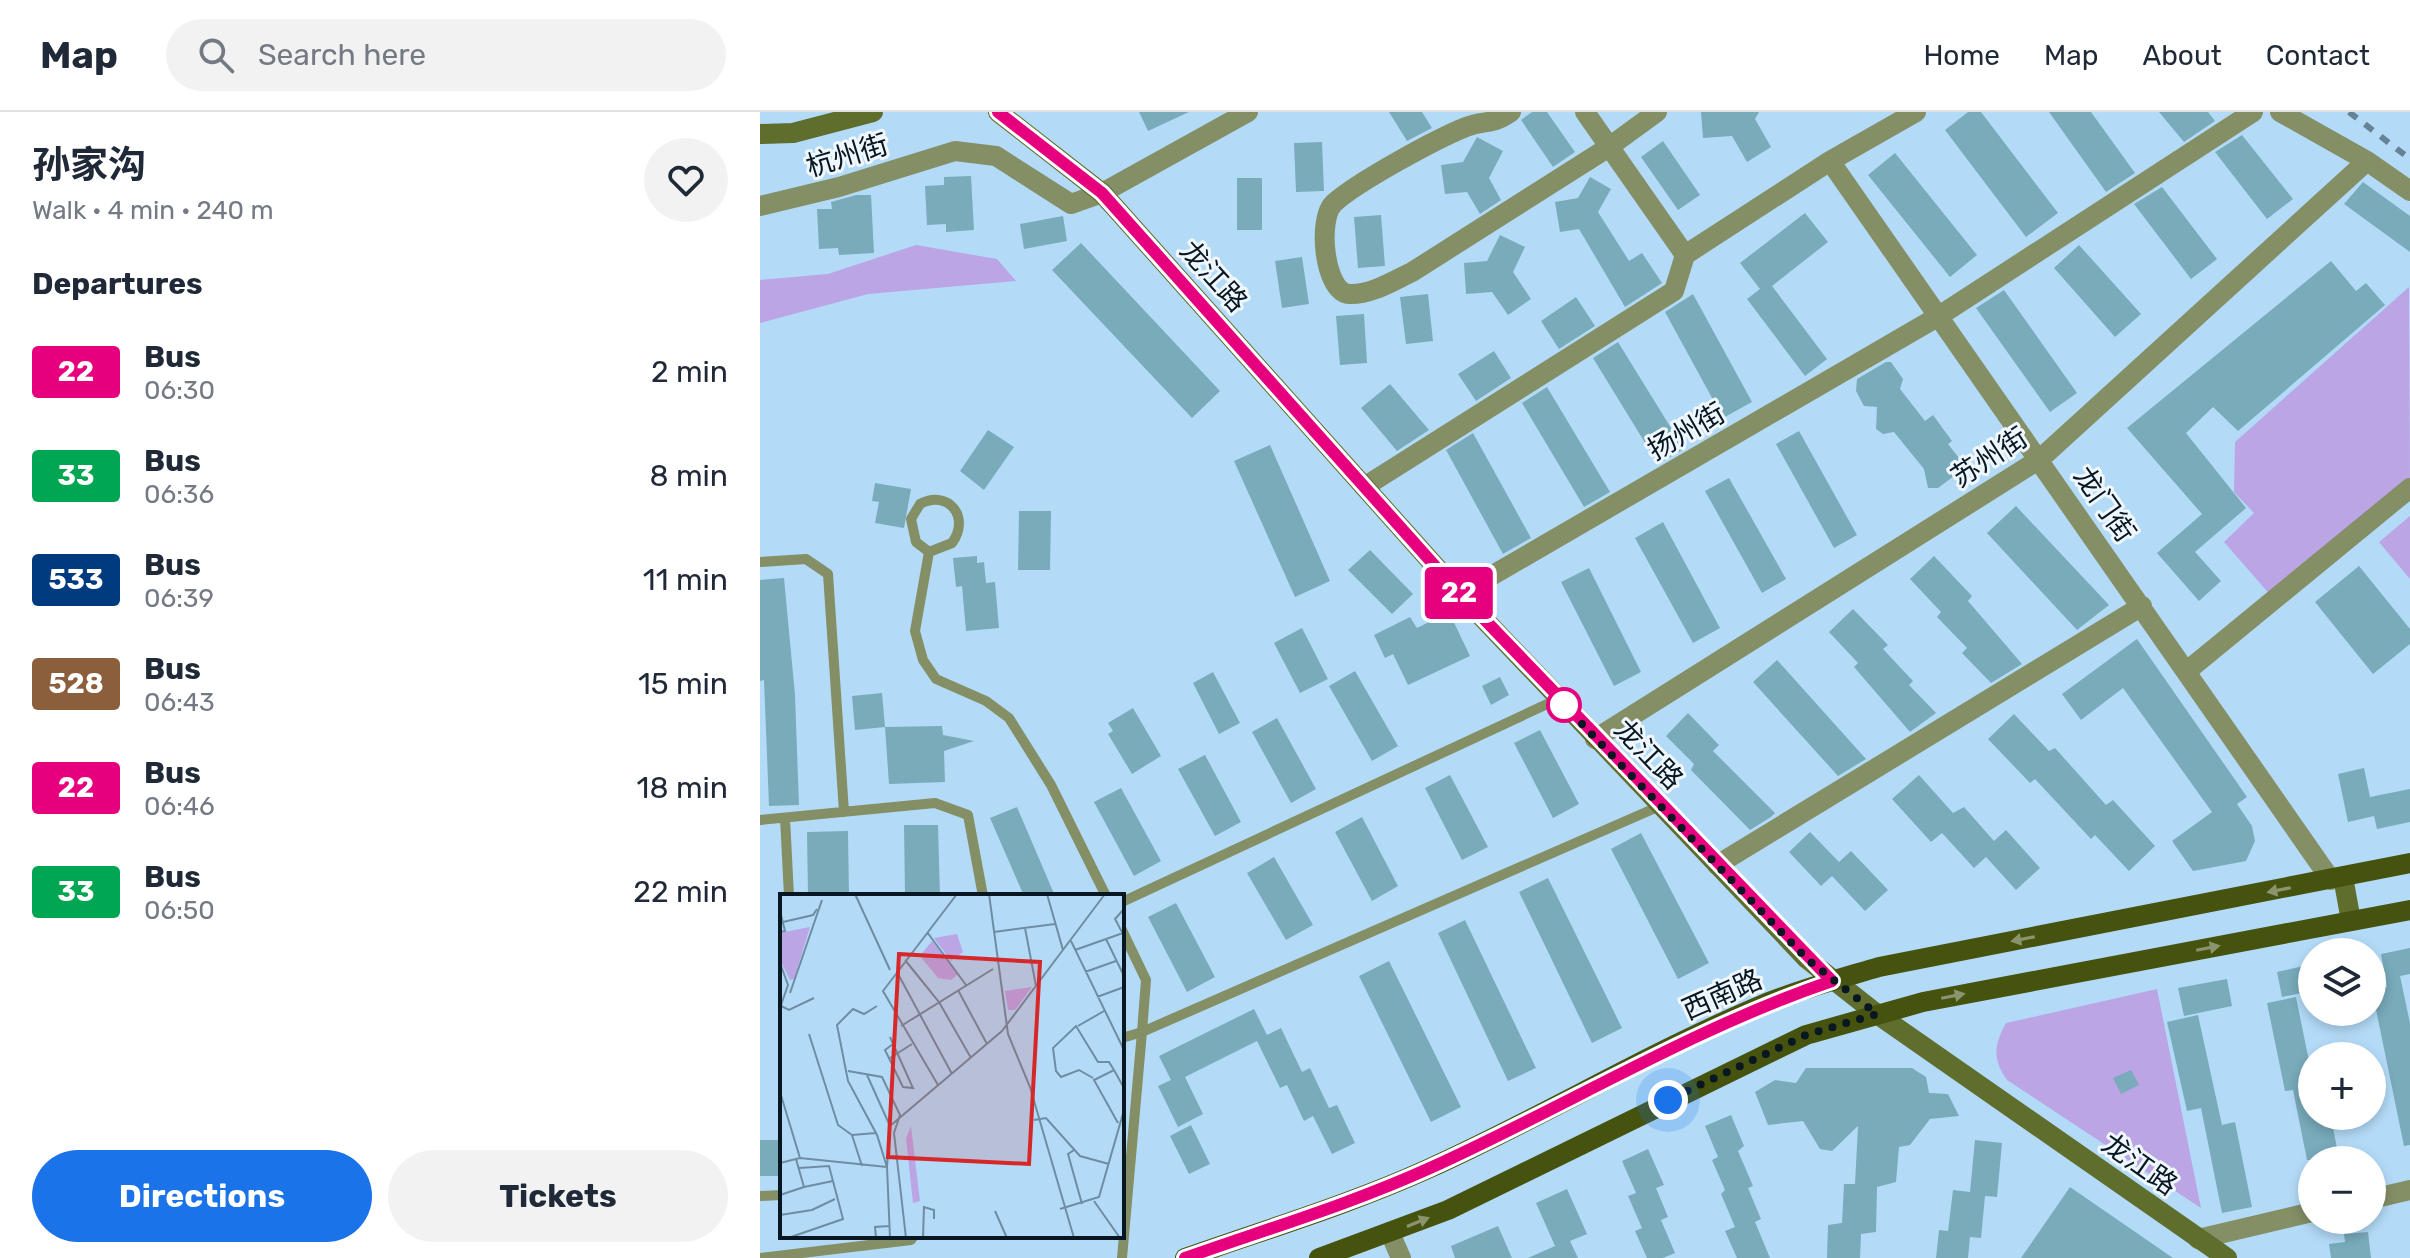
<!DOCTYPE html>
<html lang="en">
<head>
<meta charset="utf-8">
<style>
  body { margin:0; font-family:Rubik,"Noto Sans SC",sans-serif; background:#f2f2f3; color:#1f2937; height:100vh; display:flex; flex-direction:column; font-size:30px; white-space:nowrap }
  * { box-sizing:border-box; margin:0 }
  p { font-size:26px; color:#747a83 }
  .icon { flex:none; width:44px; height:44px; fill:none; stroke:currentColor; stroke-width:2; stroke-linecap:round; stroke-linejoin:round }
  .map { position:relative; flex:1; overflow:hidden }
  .panel { display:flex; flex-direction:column; background:#fff; width:760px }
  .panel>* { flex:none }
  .badge { padding:0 16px; border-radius:6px; font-size:28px; line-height:52px }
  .controls { position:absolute; left:1538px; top:826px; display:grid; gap:16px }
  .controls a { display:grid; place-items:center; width:88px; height:88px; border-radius:50%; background:#fff; box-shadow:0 4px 12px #0003; font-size:40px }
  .you { position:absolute; width:40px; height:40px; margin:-20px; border:6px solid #fff; border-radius:50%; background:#1a73e8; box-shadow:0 0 0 12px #1a73e833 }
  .map>.badge { position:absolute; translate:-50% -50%; box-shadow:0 0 0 4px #fff }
  h2 { padding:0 32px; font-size:30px; line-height:72px }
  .round { display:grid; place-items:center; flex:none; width:84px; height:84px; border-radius:42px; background:#f2f2f3 }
  .head { display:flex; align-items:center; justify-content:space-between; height:136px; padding:0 32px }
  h1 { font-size:38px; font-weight:700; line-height:60px }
  .action { display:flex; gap:16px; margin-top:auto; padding:16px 32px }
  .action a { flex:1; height:92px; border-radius:48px; background:#1a73e8; color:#fff; font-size:32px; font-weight:700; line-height:92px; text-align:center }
  .action a+a { background:#f2f2f3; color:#1f2937 }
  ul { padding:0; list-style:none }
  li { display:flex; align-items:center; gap:24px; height:104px; padding:0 32px }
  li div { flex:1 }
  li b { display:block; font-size:30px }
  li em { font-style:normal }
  li .badge { min-width:88px; font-weight:700; text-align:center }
  header { display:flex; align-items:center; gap:48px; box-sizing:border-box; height:112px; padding:0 40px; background:#fff; border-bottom:2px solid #e0e1e3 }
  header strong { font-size:38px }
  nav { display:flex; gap:44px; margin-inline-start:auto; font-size:28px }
  .search { width:560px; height:72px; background:#f2f2f3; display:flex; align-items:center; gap:20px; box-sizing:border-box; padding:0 28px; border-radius:44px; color:#747a83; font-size:30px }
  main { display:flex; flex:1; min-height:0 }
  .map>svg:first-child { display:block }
</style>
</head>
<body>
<header>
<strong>Map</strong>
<div class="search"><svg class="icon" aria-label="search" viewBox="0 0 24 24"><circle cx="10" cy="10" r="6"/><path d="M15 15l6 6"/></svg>Search here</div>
<nav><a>Home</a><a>Map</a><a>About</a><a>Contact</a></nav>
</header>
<main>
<section class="panel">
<div class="head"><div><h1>孙家沟</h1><p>Walk · 4 min · 240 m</p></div><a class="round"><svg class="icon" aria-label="heart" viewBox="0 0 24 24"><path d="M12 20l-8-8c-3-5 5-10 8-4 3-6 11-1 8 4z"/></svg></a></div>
<h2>Departures</h2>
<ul>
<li><span class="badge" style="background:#e6007e;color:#fff">22</span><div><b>Bus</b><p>06:30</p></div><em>2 min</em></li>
<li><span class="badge" style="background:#00a651;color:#fff">33</span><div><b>Bus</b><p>06:36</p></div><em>8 min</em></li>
<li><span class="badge" style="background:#003b80;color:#fff">533</span><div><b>Bus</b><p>06:39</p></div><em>11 min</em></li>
<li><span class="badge" style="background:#8b5e3c;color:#fff">528</span><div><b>Bus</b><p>06:43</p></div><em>15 min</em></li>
<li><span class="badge" style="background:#e6007e;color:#fff">22</span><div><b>Bus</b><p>06:46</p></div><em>18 min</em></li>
<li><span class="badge" style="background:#00a651;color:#fff">33</span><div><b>Bus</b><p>06:50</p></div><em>22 min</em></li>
</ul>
<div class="action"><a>Directions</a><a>Tickets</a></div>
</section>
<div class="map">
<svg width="1650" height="1146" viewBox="0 0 1650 1146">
  <rect width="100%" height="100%" fill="#b3dbf8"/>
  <!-- green -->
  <path fill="#bba5e5" d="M156 133 237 147 256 169 108 182 0 211V168L68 162Z
    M1649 175 1650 369 1513 486 1464 430 1494 401 1474 380 1475 330Z
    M1650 404V467L1619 430Z
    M1397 877 1441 1096 1247 968C1232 947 1234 933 1246 911Z"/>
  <!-- building -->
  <path fill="#79abbb" d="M379 0H429L388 19Z
    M629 0H662L672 16 647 29Z
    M772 0H787L815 40 793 55 761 8Z
    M941 0H999L995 7 1011 35 987 50 972 24 943 26Z
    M1208 0H1221L1298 101 1266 125 1185 18Z
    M1289 0H1331L1375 61 1346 80Z
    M1399 0H1448L1455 9 1424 30Z
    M1482 23 1533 87 1507 107 1455 40Z
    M717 25 743 39 729 66 741 88 720 102 707 80 685 82 681 53 703 50Z
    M903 29 940 83 918 98 881 45Z
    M562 30 564 79 536 80 534 31Z
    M1135 41 1217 143 1190 165 1108 63Z
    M211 64 214 118 186 120V112L167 113 165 74 184 73V65Z
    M830 65 851 77 838 100 869 149 882 141 902 171 865 195 819 117 800 120 795 90 818 86Z
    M477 66H502V118H477Z
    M1603 70 1650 104V140L1584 92Z
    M1402 75 1457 147 1431 167 1374 92Z
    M96 83H111L114 141 79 143 78 136 59 137 57 97H72L71 90Z
    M1045 101 1068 130 1012 174 1067 247 1045 264 987 187 1000 177 980 151Z
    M621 103 625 154 598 156 594 105Z
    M303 104 307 129 264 137 260 112Z
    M740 123 765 135 753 160 771 187 748 203 732 180 706 182 704 151 727 149Z
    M321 131 460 279 432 306 292 158Z
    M1319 133 1381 202 1355 225 1294 156Z
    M542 145 549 192 522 196 515 149Z
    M1571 149 1596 179 1606 171 1625 193 1478 319 1453 295 1426 321 1486 396 1435 440 1461 469 1439 489 1397 441 1442 402 1367 316Z
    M1244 178 1317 281 1290 300 1216 196Z
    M668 182 673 229 646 232 640 185Z
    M933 182 992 290 963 306 905 200Z
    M816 185 835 214 799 237 781 209Z
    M604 202 607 251 580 253 576 204Z
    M858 230 924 337 898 352 833 246Z
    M734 239 751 266 716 289 698 262Z
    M1126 250H1131L1143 267 1140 277 1165 309 1173 303 1192 329 1188 332 1206 355 1178 376H1168L1164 357 1134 320 1123 322 1116 317 1117 295 1104 294 1096 279 1097 267Z
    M630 272 669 318 637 339 601 296Z
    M787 275 850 380 824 395 762 291Z
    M228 318 254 335 224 378 200 359Z
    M1039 319 1097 423 1074 436 1016 332Z
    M713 321 771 426 743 442 686 338Z
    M510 333 570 469 535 485 474 349Z
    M969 366 1026 467 1002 481 945 379Z
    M115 371 151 377 144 416 115 411 119 390 112 389Z
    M1256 394 1349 493 1317 518 1227 421Z
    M259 399H291L290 458H258Z
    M903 410 960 516 933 531 875 426Z
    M610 438 653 482 632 502 588 458Z
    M217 444V451L224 450 226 471 235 470 239 516 206 519 202 474 196 475 193 446Z
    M1174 444 1212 484 1208 489 1262 552 1231 571 1202 541 1207 536 1177 505 1181 500 1150 467Z
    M1599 454 1650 517V532L1613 562 1555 490Z
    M829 456 881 560 854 574 801 470Z
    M24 466 35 583 39 693 9 694 4 568 0 569V468Z
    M1093 497 1128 533 1123 537 1153 569 1149 573 1176 601 1150 620 1094 555 1098 551 1069 520Z
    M689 500 710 544 648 573 633 542 625 546 614 523 650 505 657 516Z
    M542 516 568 567 540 581 514 531Z
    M1377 527 1487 685 1477 692 1492 714 1495 729 1486 749 1433 759 1412 729 1452 700 1363 576 1321 608 1302 582Z
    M1017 548 1106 647 1078 664 993 570Z
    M595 559 638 634 612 649 569 574Z
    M453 560 480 611 459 622 433 571Z
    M740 565 749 583 731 593 722 574Z
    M122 581 125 615 95 618 92 584Z
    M373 596 401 644 372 662 348 622 353 619 348 611Z
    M928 601 959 633 953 639 1015 701 1011 705 990 718 931 658 934 652 906 624Z
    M1254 602 1289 639 1295 636 1346 693 1353 688 1395 734 1369 759 1335 723 1331 727 1275 667 1270 671 1228 627Z
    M517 606 556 677 531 691 492 620Z
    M182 614 183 623 214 629 184 639 185 670 129 672 125 615Z
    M780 618 819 692 793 706 754 631Z
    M445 643 481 710 455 724 418 657Z
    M1604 656 1610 685 1650 677V710L1617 717 1614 704 1588 710 1578 662Z
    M690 663 728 735 702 748 665 676Z
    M1159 663 1193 701 1204 695 1234 729 1246 718 1280 756 1256 778 1226 745 1214 756 1182 721 1171 730 1132 687Z
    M361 676 401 749 374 764 334 690Z
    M257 695 295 784H264L230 706Z
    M602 705 638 774 612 789 575 720Z
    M144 713H178L180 784H145Z
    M88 719 89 784H48L47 720Z
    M1050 720 1079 750 1091 739 1128 778 1105 799 1072 764 1061 774 1029 740Z
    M881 721 949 851 918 867 851 737Z
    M514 745 553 813 526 828 487 761Z
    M788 766 862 916 832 931 759 780Z
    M416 791 455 865 427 880 388 805Z
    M705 808 776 956 748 969 678 821Z
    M1650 836V862L1640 864 1650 911V1033L1644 1034 1612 878 1627 875 1621 842Z
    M629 849 701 995 671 1010 599 864Z
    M1552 852V879L1522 885 1517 860Z
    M1467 867 1472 894 1424 904 1418 876Z
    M1536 885 1552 964V1004H1571L1579 1048H1547L1533 978 1525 979 1507 891Z
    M494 897 507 923 521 916 542 960 550 956 569 996 577 993 595 1031 572 1042 553 1004 544 1009 527 973 520 976 497 929 425 965 443 1002 418 1015 398 974 411 968 399 944Z
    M1438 903 1462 1013 1475 1010 1492 1095 1462 1101 1441 996 1427 999 1407 910Z
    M1046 956H1152L1166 965 1169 981 1188 982 1199 1004 1170 1007 1150 1033 1139 1035 1136 1070 1117 1075 1116 1120 1101 1122 1100 1146H1067L1068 1113 1082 1111 1084 1072H1095L1098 1014 1072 1039 1060 1037 1043 1009 1008 1013 995 980 1015 968 1036 971Z
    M1371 958 1379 973 1361 982 1353 966Z
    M971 1003 984 1034 978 1039 993 1074 988 1076 1001 1107 995 1110 1010 1146H977L965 1119 975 1115 961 1082 965 1078 952 1048 958 1045 945 1014Z
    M431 1013 450 1052 429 1062 410 1024Z
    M0 1028H22V1064H0Z
    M1215 1028 1242 1031 1237 1085 1225 1084 1221 1126 1210 1125 1208 1146H1176L1179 1118 1188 1119 1193 1078 1210 1080Z
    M888 1037 904 1073 896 1076 908 1105 901 1108 915 1141 903 1146H887L875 1119 882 1116 868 1084 876 1081 862 1049Z
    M1310 1075 1413 1146H1261Z
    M807 1077 827 1122 810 1129 818 1146H768L795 1134 776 1091Z
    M738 1114 752 1146H695L691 1134Z
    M1608 1120 1611 1146H1571L1569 1132 1585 1130 1584 1122Z"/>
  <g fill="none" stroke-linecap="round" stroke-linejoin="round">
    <!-- lane -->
    <path stroke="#848f66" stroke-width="10" d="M169 440 156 430 151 407 160 392C188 377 211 405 192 431L169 440 155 519 163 548 176 567 226 589 249 606 291 673 346 784
      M0 450 46 447 68 462 84 700
      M25 706 29 784
      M0 708 175 691 208 703 223 784
      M362 790 798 587
      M362 818 386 868 382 920 900 694
      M0 1084 22 1083
      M0 1146 151 1128 154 1124
      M362 1146 382 920 362 926"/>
    <!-- street -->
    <path stroke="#848f66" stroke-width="20" d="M751 0C729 15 725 7 706 15 676 27 597 70 574 91 557 106 564 180 589 182 611 183 633 169 652 160L849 35 897 0
      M825 0 925 143
      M1520 0 1607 49 1650 79
      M1070 49 1571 768
      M0 94 79 75 195 39 236 44 311 92 342 81 488 0
      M604 375 914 179 925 143 1070 49 1156 0
      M700 482 1179 204 1493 0
      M1427 559 1650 376
      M835 627 1280 347 1607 49
      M957 753 1382 494
      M1612 1087 1650 1078
      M630 1121 641 1146
      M1438 1127 1552 1100"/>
    <!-- secondary -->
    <path stroke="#5f6d2d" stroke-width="20" d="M238 0 342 81 700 482 1047 847 1117 902 1467 1146
      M0 22 33 21 113 0
      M1583 765 1591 809"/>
    <!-- primary -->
    <path stroke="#46530f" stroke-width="20" d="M425 1146C507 1117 591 1092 670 1056 785 1004 893 938 1009 890 1045 876 1082 866 1119 855L1650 751
      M559 1146 688 1098 1046 923 1163 890 1650 798"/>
    <!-- rail -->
    <path stroke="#658296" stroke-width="6" stroke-dasharray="10 10" stroke-linecap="butt" d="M1589 0 1650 47"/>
  </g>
  <!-- one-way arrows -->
  <defs><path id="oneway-solid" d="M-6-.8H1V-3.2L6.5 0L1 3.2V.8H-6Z" transform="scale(2)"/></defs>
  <g fill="#8a956e">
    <use href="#oneway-solid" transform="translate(1519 778) rotate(169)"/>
    <use href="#oneway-solid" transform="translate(1263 827) rotate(169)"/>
    <use href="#oneway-solid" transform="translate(1448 836) rotate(-11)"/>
    <use href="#oneway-solid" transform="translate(1193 884) rotate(-11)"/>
    <use href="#oneway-solid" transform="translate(658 1110) rotate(-22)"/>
  </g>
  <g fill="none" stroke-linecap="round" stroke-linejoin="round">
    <!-- line casing -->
    <g stroke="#fff" stroke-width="18">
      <path id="line" d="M238 0 342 81 700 482 1072 869C931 917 805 995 670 1056 591 1092 507 1117 425 1146"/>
    </g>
    <!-- line -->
    <use href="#line" stroke="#e6007e" stroke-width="12"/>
    <!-- walk -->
    <path stroke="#081721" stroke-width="8" stroke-dasharray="0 14.4" d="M804 593 798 587 1047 847 1117 902 1046 923 908 988"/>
  </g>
  <!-- markers -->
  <circle fill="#fff" stroke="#e6007e" stroke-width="4" cx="804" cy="593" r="16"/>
  <g text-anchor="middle" stroke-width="6" stroke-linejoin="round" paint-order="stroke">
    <!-- street labels -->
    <g font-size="28" fill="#081721" stroke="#eff7fd">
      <text transform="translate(87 43) rotate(-17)" y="10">杭州街</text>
      <text transform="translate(454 164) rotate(48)" y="10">龙江路</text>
      <text transform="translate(926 319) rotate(-30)" y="10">扬州街</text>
      <text transform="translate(1229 345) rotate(-33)" y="10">苏州街</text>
      <text transform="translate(1345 392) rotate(55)" y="10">龙门街</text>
      <text transform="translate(889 642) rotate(46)" y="10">龙江路</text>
      <text transform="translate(962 882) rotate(-24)" y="10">西南路</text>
      <text transform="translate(1380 1052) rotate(35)" y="10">龙江路</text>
    </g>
  </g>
  <!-- overview -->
  <g transform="translate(20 782)">
    <rect width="344" height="344" fill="#b3dbf8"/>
    <path d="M30 33 14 85 10 86 0 66V39ZM177 40 183 58 171 67 154 44ZM152 47 178 80 171 86 158 84 140 62ZM252 93 235 116H228L225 97ZM131 232 140 307 133 309 126 244Z" fill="#bba5e5"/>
    <path fill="none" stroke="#6f8da2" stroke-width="2" d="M75 0 110 76M209 0 228 140 250 193 294 344M267 0 283 56M267 1 307 0M0 17 5 37 0 38M3 28 33 21 37 15M245 34 256 92M147 38 186 91M214 38 275 30M343 40 335 25 344 15M326 45 344 82M291 47 344 156M295 56 343 39M125 66 159 108 191 164M0 69 8 91 0 114M117 78 172 180M305 78 336 67M178 96 207 150M10 99 42 6M317 103 344 93M1 112 9 116 34 104M97 112 84 120 73 115 57 131 68 187 97 241 107 273 110 344M121 132 213 75M298 132 324 117M29 140 58 231 72 241 82 272M110 143 133 194 123 193 105 156 113 150M110 164 132 150M68 177 102 183 120 221 114 239 126 344M87 181 110 232M313 184 299 176 281 183 276 177 273 154 296 132 318 168H329L334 176M158 191 103 97 177 0M0 198 20 264M254 226 266 224 300 262 329 270M338 229 314 186 334 176 344 194M72 241 96 239M294 256 288 260 302 310M0 269 20 264 107 273M107 273 110 232 222 137 325 0M24 293 53 287M0 301 24 293 16 265M314 307 340 344M280 315 319 303 344 216M215 317 227 344M0 321 32 316 55 305M8 344 63 325 49 272 19 274M96 344 95 333 109 332M143 344 144 313 154 316V325"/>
    <path fill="#d62828" fill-opacity="0.15" stroke="#d62828" stroke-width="4" d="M119 60 260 68 249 270 108 263Z"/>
    <rect width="344" height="344" fill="none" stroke="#081721" stroke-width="4"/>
  </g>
</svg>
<div class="controls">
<a><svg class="icon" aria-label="layers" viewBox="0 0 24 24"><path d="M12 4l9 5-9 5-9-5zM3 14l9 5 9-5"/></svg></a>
<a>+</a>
<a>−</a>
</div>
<div class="you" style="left:908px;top:988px"></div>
<b class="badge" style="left:699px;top:481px;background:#e6007e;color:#fff">22</b>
</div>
</main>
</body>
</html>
